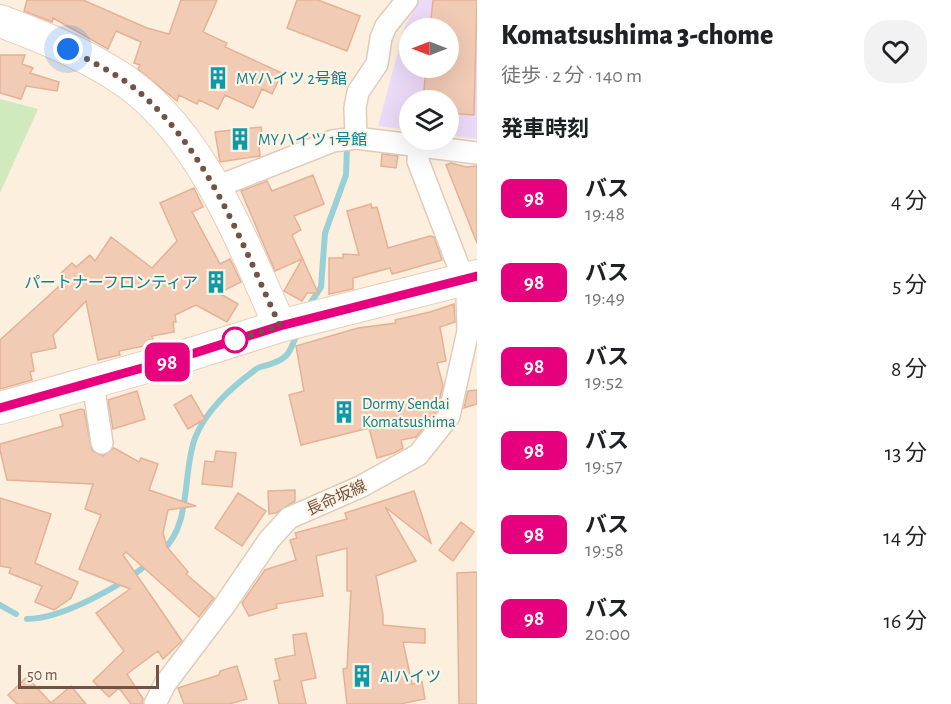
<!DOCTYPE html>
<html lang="ja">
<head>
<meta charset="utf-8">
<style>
  body { margin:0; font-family:"Alegreya Sans","Noto Sans JP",sans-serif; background:#f2f2f2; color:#202124; height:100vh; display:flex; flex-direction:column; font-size:22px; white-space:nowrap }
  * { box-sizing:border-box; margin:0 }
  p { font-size:20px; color:#757577 }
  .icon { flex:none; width:33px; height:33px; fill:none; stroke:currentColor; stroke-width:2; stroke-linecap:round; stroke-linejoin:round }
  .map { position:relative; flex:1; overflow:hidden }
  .drawer { display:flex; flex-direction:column; background:#fff; width:474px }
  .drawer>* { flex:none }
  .badge { padding:0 12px; border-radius:9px; font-size:21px; line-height:39px }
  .needle { width:39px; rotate:270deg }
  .buttons { position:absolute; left:399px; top:18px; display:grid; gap:12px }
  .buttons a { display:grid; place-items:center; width:60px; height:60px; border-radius:50%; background:#fff; box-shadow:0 6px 24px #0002; font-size:30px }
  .scale { position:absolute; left:18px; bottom:15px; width:141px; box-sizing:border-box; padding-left:6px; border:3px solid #725446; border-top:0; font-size:16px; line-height:21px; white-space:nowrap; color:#725446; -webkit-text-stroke:4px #fff3e4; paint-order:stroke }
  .you { position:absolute; width:30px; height:30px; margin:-15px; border:4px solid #fff; border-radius:50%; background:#1a73e8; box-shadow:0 0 0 9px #1a73e833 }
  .map>.badge { position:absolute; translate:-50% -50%; box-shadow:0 0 0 3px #fff }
  h2 { padding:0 24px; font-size:22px; line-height:54px }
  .round { display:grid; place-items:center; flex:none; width:63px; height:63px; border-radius:24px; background:#f2f2f2 }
  .head { display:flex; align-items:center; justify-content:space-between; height:102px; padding:0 24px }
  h1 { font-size:28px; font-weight:800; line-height:45px }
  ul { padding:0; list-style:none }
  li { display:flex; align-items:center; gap:18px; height:84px; padding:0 24px }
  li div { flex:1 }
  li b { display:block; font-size:22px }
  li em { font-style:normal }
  li .badge { min-width:66px; font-weight:700; text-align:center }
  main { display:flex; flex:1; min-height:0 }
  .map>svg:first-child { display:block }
</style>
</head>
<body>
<main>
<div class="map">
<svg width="477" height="704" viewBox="0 0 477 704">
  <rect width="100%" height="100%" fill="#fcefde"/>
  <!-- education -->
  <path fill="#ecdbf8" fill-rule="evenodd" d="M420 0H477V139L449 135 448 100H410L409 130 378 126 405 26ZM410 28H448V68H410Z"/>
  <!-- green -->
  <path fill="#d0e9bd" d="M0 99 38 109 0 193Z"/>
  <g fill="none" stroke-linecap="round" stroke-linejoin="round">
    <!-- stream -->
    <path stroke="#99d0d7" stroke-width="6" d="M308 307 321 287 325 233 346 175 347 147
      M162 551C192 525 182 473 195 438 206 410 231 388 255 370 258 367 264 366 268 365 289 358 289 354 297 334
      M0 605 16 614
      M27 619C62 619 123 585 150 562"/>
  </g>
  <!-- building -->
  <path fill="#f2cbb5" stroke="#e5b195" stroke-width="1.5" d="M27 0H83L147 28 169 34 181 0H217L203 32 227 43 225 47 282 73 272 94 262 89 253 108 225 95 218 109 199 100 197 104 179 95 177 101 138 69 140 65 134 63 141 42 116 31 108 49 53 18 52 22 24 11Z
    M297 0H318L360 16 347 51 287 28Z
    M433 0H477L474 115 448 113V100H423L426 68H448V28H430Z
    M0 55H25L22 64 33 68 30 73 59 82 57 91 26 86 21 99 0 93Z
    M261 127 264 145 259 146 260 156 220 162 215 132Z
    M382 154 398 156 396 168 381 166Z
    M451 163 466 167 477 166V243L446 165Z
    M313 175 324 204 294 216 301 230 292 235 318 293H307L302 301 284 291 302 259 275 271 241 191 267 181 272 191Z
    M194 188 203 207 192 212 220 264 230 259 241 282 219 293 238 304 227 322 196 305 175 315 176 322H173L174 332 152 336 154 344 119 351 120 355 98 360 86 301 53 335 56 348 31 353 34 371 30 372 32 380 0 389V340L67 279 61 273 72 263 76 267 90 255 95 261 111 237 152 268 177 241 160 203Z
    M371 204 372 208 377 207 388 248 430 236 434 237 442 260 392 274 390 268 353 278V289L329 294V258H343V254L359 255 347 211Z
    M454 304 455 322 440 327 446 361 437 363 443 385 437 410 416 437 401 440 403 448 394 453 377 458 369 428 301 445 289 395 304 391 296 346 358 328 396 323 395 320 430 312Z
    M477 390V404L464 408 468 391Z
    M137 391 145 419 113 429 108 400Z
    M191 395 205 419 188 429 174 405Z
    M81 409 84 410 92 451 103 456 114 448 139 462 141 458 158 464 149 490 196 506 168 510 163 533 167 547 188 572 186 574 214 598 199 617 126 552 123 555 182 641 163 659 158 651 127 674 143 699 142 704H131L119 688 109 697 93 681 124 651 96 613 130 589 79 569 101 515 85 509 93 484 7 480 0 450V444L63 426 60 415Z
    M216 451 236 453 232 487 202 484 205 461 214 462Z
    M295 490V501L276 513 269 514 268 491Z
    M414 491 431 543 385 507 416 561 376 576 383 615V625L425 629V643L403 642 412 684 422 682 425 699 400 704H347L343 669 347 668 351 591H347V548L316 556 323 596 276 604 277 608 249 616 242 603 265 570 296 560 290 540 297 538 295 533 347 519 345 513Z
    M238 493 266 511 242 546 215 528Z
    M0 498 51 514 35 563 78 582 71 598 54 610 35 602 42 586 9 573 11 568 0 566Z
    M461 522 474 532 453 561 439 550Z
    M477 572V704H459L457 573Z
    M306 633 316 678 301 681 306 704H279L274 681 280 680 275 659 295 655 293 635Z
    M237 666 247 699 229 704H184L178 688 219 675 220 671Z
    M27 677 51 703 71 686 86 704H17L8 695Z"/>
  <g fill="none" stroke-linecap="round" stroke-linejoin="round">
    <!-- street casing -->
    <g stroke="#e0cbba" stroke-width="24">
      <path id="street" d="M356 138 477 153
        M214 188 333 141 356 138 355 108 358 92 377 64 381 38 386 26 407 0
        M93 383 102 443
        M155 704 165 684 224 606 269 540 289 518 360 487 418 455 449 416 468 331 467 295 458 265 418 161 419 147"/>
    </g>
    <!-- secondary casing -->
    <g stroke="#e7cdba" stroke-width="34">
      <path id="secondary" d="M0 21C41 36 80 52 116 75 200 127 241 240 280 326
        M0 408 185 356 280 326 477 276"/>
    </g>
    <!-- street -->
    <use href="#street" stroke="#fff" stroke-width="21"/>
    <!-- secondary -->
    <use href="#secondary" stroke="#fff" stroke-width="32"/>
  </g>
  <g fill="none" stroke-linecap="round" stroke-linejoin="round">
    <!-- line casing -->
    <g stroke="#fff" stroke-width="14">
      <path id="line" d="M0 408 185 356 280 326 477 276"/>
    </g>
    <!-- line -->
    <use href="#line" stroke="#e6007e" stroke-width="9"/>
    <!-- walk -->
    <path stroke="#725446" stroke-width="6" stroke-dasharray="0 10.8" d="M68 49C92 62 118 74 139 92 209 152 242 244 280 326L235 340"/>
  </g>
  <!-- icons -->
  <defs>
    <g id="building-bare" transform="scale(1.8)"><path d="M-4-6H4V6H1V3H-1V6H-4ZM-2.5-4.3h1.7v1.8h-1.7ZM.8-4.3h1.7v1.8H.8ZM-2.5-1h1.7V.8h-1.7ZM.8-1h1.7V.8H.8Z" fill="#0f9aa8" stroke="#fff3e4" stroke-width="2.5" paint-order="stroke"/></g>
  </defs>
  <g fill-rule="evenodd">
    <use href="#building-bare" x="218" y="78"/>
    <use href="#building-bare" x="240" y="139"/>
    <use href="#building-bare" x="216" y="282"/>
    <use href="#building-bare" x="344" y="412"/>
    <use href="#building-bare" x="362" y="676"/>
  </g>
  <!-- markers -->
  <circle fill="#fff" stroke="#e6007e" stroke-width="3" cx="235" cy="340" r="12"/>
  <g text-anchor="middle" stroke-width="4.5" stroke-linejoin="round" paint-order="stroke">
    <!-- culture labels -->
    <g font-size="16" fill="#0d838f" stroke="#fff3e4" text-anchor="start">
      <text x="236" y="84">MYハイツ 2号館</text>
      <text x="258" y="145">MYハイツ 1号館</text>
      <text x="198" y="288" text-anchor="end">パートナーフロンティア</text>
      <text x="362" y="409">Dormy Sendai<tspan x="362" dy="18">Komatsushima</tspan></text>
      <text x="380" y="682">AIハイツ</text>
    </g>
    <!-- street labels -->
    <g font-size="16" fill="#725446" stroke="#fff3e4">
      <text transform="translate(336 497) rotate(-24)" y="6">長命坂線</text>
    </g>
  </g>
</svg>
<div class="buttons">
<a><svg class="needle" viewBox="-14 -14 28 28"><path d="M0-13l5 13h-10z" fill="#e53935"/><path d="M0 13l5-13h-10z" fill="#757577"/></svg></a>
<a><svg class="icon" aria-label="layers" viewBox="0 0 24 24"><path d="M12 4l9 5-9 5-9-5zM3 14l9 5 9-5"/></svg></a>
</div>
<div class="scale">50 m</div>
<div class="you" style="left:68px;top:49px"></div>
<b class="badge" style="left:167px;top:362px;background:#e6007e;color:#fff">98</b>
</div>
<section class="drawer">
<div class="head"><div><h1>Komatsushima 3-chome</h1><p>徒歩 · 2 分 · 140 m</p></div><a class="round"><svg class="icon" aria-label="heart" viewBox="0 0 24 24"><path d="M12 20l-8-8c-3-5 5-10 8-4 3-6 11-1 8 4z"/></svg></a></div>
<h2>発車時刻</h2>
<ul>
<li><span class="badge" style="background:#e6007e;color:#fff">98</span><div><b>バス</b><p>19:48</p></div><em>4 分</em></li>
<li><span class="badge" style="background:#e6007e;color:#fff">98</span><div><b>バス</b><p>19:49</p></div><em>5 分</em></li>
<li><span class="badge" style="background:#e6007e;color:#fff">98</span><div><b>バス</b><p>19:52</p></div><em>8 分</em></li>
<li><span class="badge" style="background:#e6007e;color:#fff">98</span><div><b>バス</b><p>19:57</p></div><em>13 分</em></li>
<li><span class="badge" style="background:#e6007e;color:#fff">98</span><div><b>バス</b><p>19:58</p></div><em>14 分</em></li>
<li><span class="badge" style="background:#e6007e;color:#fff">98</span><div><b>バス</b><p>20:00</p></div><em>16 分</em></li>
</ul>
</section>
</main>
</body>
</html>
